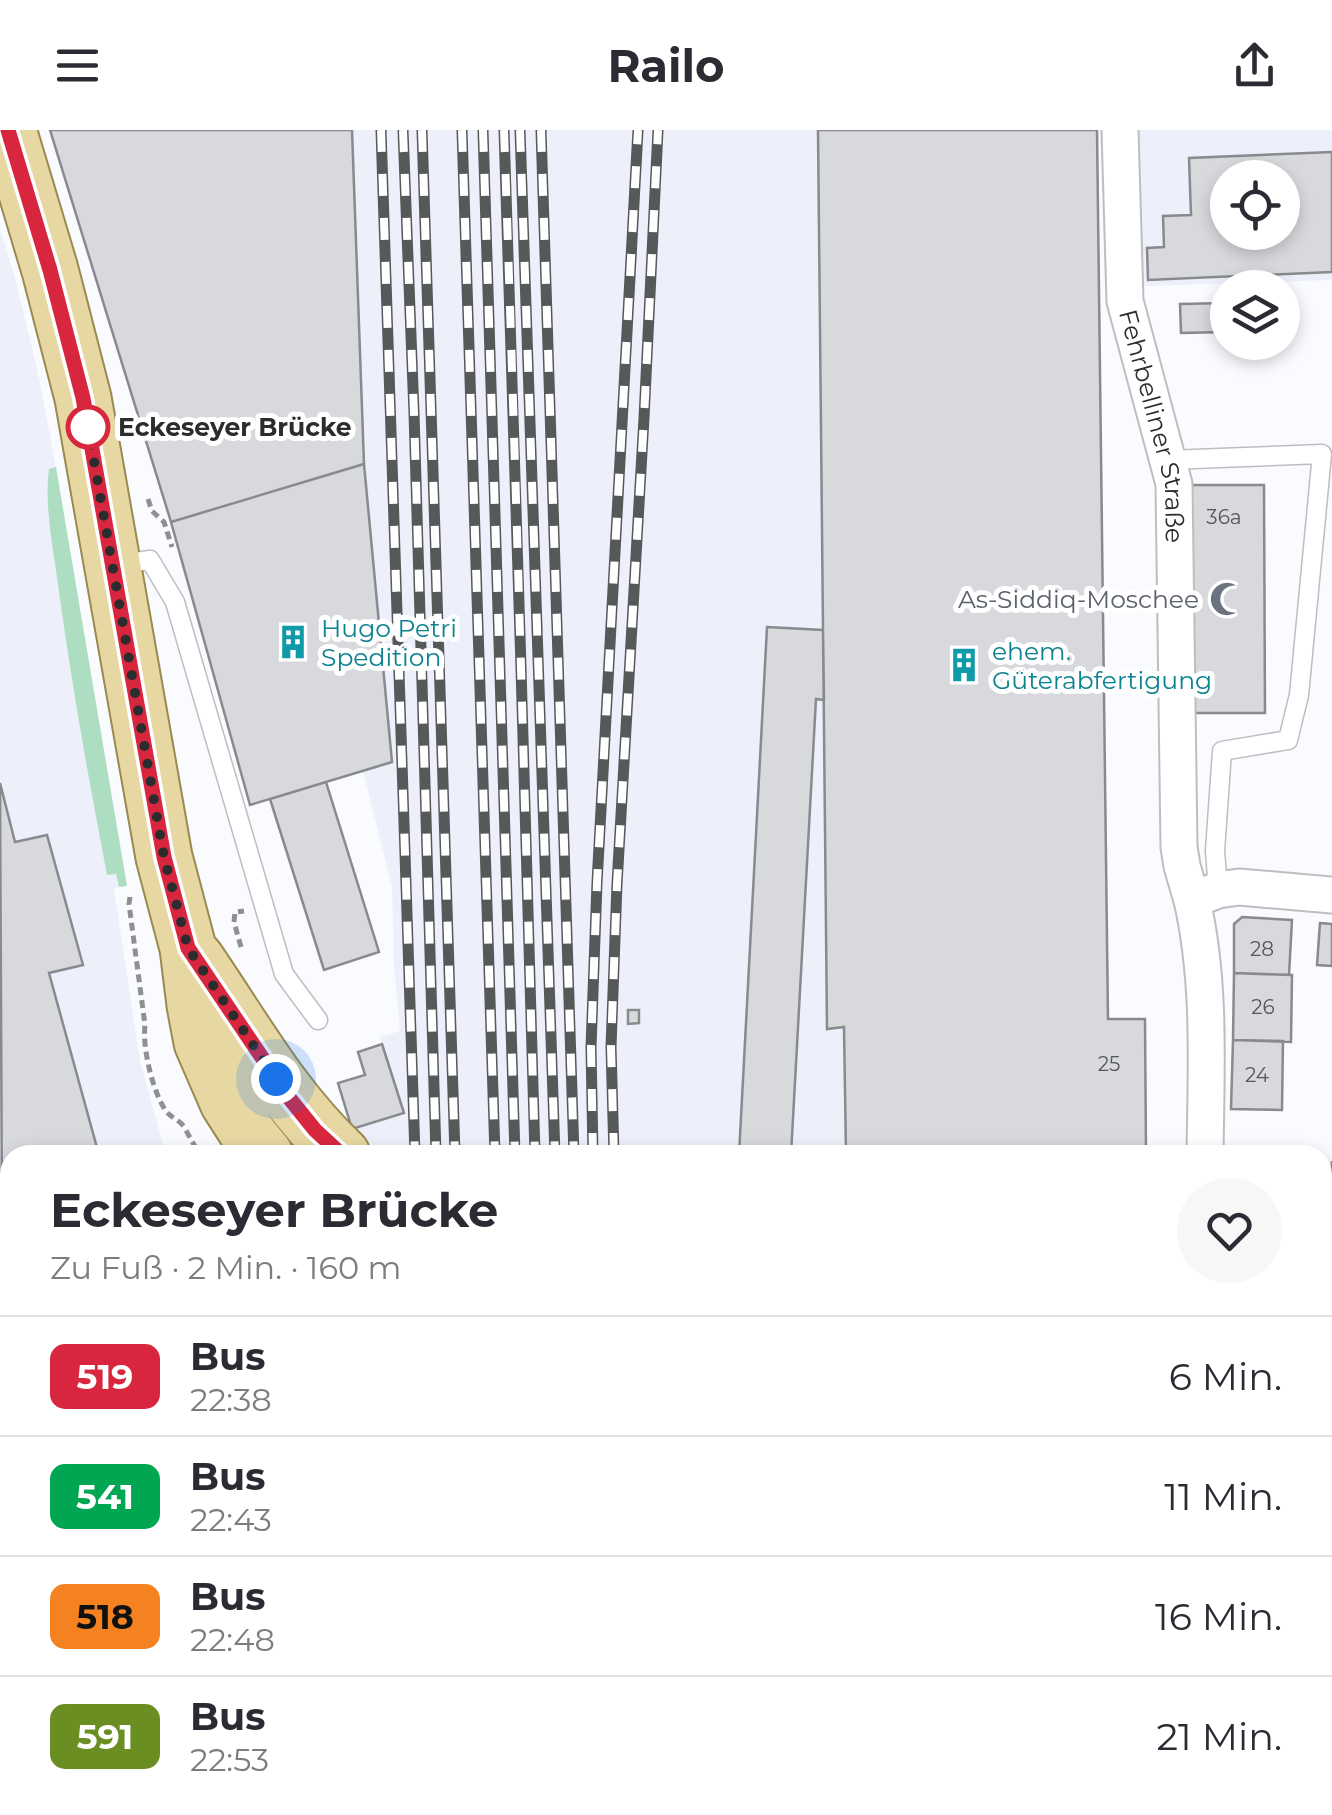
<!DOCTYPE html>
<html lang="de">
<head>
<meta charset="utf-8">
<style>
  body { margin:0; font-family:Montserrat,sans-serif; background:#f7f7f7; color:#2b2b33; height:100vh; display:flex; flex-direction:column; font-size:38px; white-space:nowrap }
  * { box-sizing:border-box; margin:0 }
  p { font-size:32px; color:#7c7c81 }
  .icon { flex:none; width:55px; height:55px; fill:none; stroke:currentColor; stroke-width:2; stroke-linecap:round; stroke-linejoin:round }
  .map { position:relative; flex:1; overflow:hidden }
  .side { position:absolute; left:0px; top:1015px; width:1332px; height:670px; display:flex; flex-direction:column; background:#fff; border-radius:30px 30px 0 0; box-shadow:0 5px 15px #0003 }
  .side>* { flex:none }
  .badge { padding:0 20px; border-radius:15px; font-size:35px; line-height:65px }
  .buttons { position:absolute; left:1210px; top:30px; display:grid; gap:20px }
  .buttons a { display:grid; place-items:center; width:90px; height:90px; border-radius:50%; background:#fff; box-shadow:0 5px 15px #0003; font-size:50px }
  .you { position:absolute; width:50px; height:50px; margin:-25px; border:8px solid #fff; border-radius:50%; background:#1a73e8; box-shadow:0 0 0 15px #1a73e833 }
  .map>.badge { position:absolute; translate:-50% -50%; box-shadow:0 0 0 5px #fff }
  .round { display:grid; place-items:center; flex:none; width:105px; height:105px; border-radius:52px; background:#f7f7f7 }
  .head { display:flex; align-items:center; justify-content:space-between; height:170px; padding:0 50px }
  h1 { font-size:48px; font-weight:700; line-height:75px }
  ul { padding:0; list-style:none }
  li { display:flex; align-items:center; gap:30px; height:120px; padding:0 50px; border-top:2px solid #e1e1e2 }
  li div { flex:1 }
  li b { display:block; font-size:38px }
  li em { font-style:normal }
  li .badge { min-width:110px; font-weight:700; text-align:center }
  header { display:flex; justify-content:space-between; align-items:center; height:130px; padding:0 50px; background:#fff; font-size:45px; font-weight:700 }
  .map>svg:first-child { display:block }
</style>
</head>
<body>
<header><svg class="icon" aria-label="menu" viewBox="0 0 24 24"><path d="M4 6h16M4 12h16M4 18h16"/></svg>Railo<svg class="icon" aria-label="share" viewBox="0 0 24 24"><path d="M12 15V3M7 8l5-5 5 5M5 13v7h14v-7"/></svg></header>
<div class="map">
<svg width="1332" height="1685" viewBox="0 0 1332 1685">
  <rect width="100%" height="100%" fill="#fafbff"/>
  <!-- built -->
  <path fill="#edf0fb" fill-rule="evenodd" d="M352 0H1097L1108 888 1145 889 1146 1025H378L352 999 403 983 380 907 400 901 394 835 392 757 363 641 392 632 364 334Z
    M1130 0H1332V150L1143 156ZM1228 48H1282V102H1228Z
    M0 99 15 148 38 243 56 337 49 339 51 404 70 538 107 744 117 743 119 757 114 759 140 931 166 1025H10V1568L0 1564Z
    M348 1675H436L437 1685H352Z
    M443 1675H752L751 1685H442Z"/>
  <!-- green -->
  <path fill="#aedec1" d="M56 337 127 756 119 757 116 744 107 745C89 651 72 557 59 462 54 422 44 379 49 339Z
    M1322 1278H1332L1329 1343H1332V1423H1323Z
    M0 1564 10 1568V1675H45L42 1685H0Z
    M190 1675H267L265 1685H187Z
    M752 1675H822L830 1685H751Z"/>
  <!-- building -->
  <path fill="#d7d9dd" stroke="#898a8e" stroke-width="2.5" fill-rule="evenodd" d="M50 0H352L364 334 171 392Z
    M818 0H1097L1108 889H1145L1146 1025H846L844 897 827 899Z
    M1332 22V142L1148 150 1147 118 1164 117 1163 86 1191 85 1189 28ZM1228 48H1282V102H1228Z
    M1228 173V202L1181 203 1180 174Z
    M364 334 392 632 250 675 171 392Z
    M1190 355H1264L1265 583H1190Z
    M767 497 823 500 824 570 816 569 791 1025H739Z
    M326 652 379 822 324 840 270 669Z
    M0 653 15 712 47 705 83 835 49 843 99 1025H10V1088L2 1090Z
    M1242 787 1292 790 1289 845 1234 843V794Z
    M1320 793 1332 794V836L1317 835Z
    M1234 843 1292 845 1291 912 1233 910Z
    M628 880H639V893L628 894Z
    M1233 910 1283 911 1282 980 1231 979Z
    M382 914 404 983 352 999 338 953 365 945 358 922Z
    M1332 1031V1152L1327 1146H1322V1052L1331 1053Z
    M10 1307V1359L2 1361 0 1349V1309Z
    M10 1359V1519L0 1518V1361Z
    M1322 1426 1329 1428 1324 1452 1322 1451Z
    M1322 1485 1332 1487V1552L1322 1550Z
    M1225 1675H1271V1685H1225Z"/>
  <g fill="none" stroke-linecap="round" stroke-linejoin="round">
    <!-- lane casing -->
    <g stroke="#bdbec2" stroke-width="21">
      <path id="lane" d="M1168 330 1322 324 1299 565 1288 610 1222 621 1215 721 1218 760
        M119 434 150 430 175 472 284 844 318 890
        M0 1292 10 1290
        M62 1685 66 1675"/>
    </g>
    <!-- street casing -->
    <g stroke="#bdbec2" stroke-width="39">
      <g id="street">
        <path id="s1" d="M1120 0 1125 171 1174 354 1179 717 1182 736 1192 770"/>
        <path d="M1205 1025C1206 939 1211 854 1192 770L1218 760 1239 757 1332 765"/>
        <path d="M1197 1685 1198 1675"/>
      </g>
    </g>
    <!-- secondary casing -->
    <g stroke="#bdbec2" stroke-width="54">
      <path id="secondary" d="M963 1675 970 1685"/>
    </g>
    <!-- primary casing -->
    <g stroke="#9a8a52" stroke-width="59">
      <path id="primary" d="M8 0 50 140 83 268 164 727 188 818 195 875 202 912 228 972 251 1008 265 1025
        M196 829C242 896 282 969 342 1025
        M869 1675 877 1685
        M996 1675 1001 1685
        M148 1685 150 1675"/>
    </g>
    <!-- path -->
    <path stroke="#8f9093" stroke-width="5" stroke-dasharray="8 5" stroke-linecap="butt" d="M148 369 152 381 164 392 172 417
      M130 767 129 774 145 895C142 917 153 963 166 981 171 988 180 990 184 997 190 1007 194 1016 201 1025
      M241 817 234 792 235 782 244 781
      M1322 1272 1332 1273"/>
    <!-- lane -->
    <use href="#lane" stroke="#fff" stroke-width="18"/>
    <!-- street -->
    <use href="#street" stroke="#fff" stroke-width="35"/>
    <!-- secondary -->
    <use href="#secondary" stroke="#fff" stroke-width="50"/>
    <!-- primary -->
    <use href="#primary" stroke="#e6d7a3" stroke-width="55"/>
    <!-- rail casing -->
    <g stroke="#57585a" stroke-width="11">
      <path id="rail" d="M381 0 415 1025
        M403 0 414 283 436 1025
        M422 0 455 1025
        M462 0 495 1025
        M483 0 515 1025
        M504 0C516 342 525 683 535 1025
        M520 0 555 1025
        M541 0 574 1025
        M593 1025 591 917 597 753 638 0
        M614 1025 611 917 617 754 644 288 658 0
        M457 1675V1685
        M476 1675 477 1685
        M519 1675 520 1685
        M540 1675 541 1685
        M600 1675 601 1685
        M620 1675 621 1685
        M640 1675 641 1685
        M660 1675 662 1685
        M682 1675 683 1685"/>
    </g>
    <!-- rail -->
    <use href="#rail" stroke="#fff" stroke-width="8" stroke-dasharray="22" stroke-linecap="butt"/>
  </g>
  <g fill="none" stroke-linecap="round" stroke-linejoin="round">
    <!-- line casing -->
    <g stroke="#fff" stroke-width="22">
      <path id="line" d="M8 0 50 140 83 268 164 727 188 818 290 969 315 1000 342 1025"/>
    </g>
    <!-- line -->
    <use href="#line" stroke="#d7263d" stroke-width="15"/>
    <!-- walk -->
    <path stroke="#2b2c2d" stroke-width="10" stroke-dasharray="0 18" d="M88 297 164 727 188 818 276 949"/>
  </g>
  <!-- icons -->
  <defs>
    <g id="mosque-bare" transform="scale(2.7)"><path d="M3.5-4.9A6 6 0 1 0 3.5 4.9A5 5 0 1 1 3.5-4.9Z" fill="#6b7280" stroke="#fff" stroke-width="2.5" paint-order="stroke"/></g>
    <g id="building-bare" transform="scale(2.7)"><path d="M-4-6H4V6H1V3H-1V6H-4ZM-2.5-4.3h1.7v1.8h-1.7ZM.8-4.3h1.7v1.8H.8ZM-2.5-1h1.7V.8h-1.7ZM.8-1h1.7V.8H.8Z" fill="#0f9aa8" stroke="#fff" stroke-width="2.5" paint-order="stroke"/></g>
  </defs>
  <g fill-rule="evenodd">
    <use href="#mosque-bare" x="1227" y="469"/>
    <use href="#building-bare" x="293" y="512"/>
    <use href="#building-bare" x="964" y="535"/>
  </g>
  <!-- markers -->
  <circle fill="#fff" stroke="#d7263d" stroke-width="5" cx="88" cy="297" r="20"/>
  <g text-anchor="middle" stroke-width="10" stroke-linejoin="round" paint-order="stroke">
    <!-- number labels -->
    <g font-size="20" fill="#565759">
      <text x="1224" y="394">36a</text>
      <text x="1262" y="826">28</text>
      <text x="1263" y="884">26</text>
      <text x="1109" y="941">25</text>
      <text x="1257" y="952">24</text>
    </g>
    <!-- street labels -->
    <g font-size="25" fill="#2b2c2d" stroke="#fff">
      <text dy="9" stroke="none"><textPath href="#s1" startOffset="300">Fehrbelliner Straße</textPath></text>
    </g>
    <!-- stop labels -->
    <g font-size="25" font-weight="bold" fill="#2b2c2d" stroke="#fff" text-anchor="start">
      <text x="118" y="306">Eckeseyer Brücke</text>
    </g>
    <!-- worship labels -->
    <g font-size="25" fill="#5b616d" stroke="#fff" text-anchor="end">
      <text x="1199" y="478">As-Siddiq-Moschee</text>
    </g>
    <!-- culture labels -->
    <g font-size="25" fill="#0d838f" stroke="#fff" text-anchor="start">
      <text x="321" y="507">Hugo Petri<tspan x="321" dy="29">Spedition</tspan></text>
      <text x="992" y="530">ehem.<tspan x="992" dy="29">Güterabfertigung</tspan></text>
    </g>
  </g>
</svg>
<div class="buttons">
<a><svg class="icon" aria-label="locate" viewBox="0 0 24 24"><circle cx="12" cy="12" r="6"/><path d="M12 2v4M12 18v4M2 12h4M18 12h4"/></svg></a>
<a><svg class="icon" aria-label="layers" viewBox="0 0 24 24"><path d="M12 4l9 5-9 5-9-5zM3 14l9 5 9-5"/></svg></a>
</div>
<div class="you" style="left:276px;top:949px"></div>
<section class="side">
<div class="head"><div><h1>Eckeseyer Brücke</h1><p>Zu Fuß · 2 Min. · 160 m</p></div><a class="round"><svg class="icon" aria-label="heart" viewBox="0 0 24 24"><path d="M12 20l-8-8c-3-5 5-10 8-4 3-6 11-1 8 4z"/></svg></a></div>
<ul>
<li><span class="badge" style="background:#d7263d;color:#fff">519</span><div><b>Bus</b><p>22:38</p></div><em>6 Min.</em></li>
<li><span class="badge" style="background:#00a651;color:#fff">541</span><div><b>Bus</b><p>22:43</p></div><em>11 Min.</em></li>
<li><span class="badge" style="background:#f58220;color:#111">518</span><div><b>Bus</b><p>22:48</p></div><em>16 Min.</em></li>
<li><span class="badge" style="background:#6b8e23;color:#fff">591</span><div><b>Bus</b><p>22:53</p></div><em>21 Min.</em></li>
</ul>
</section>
</div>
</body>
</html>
